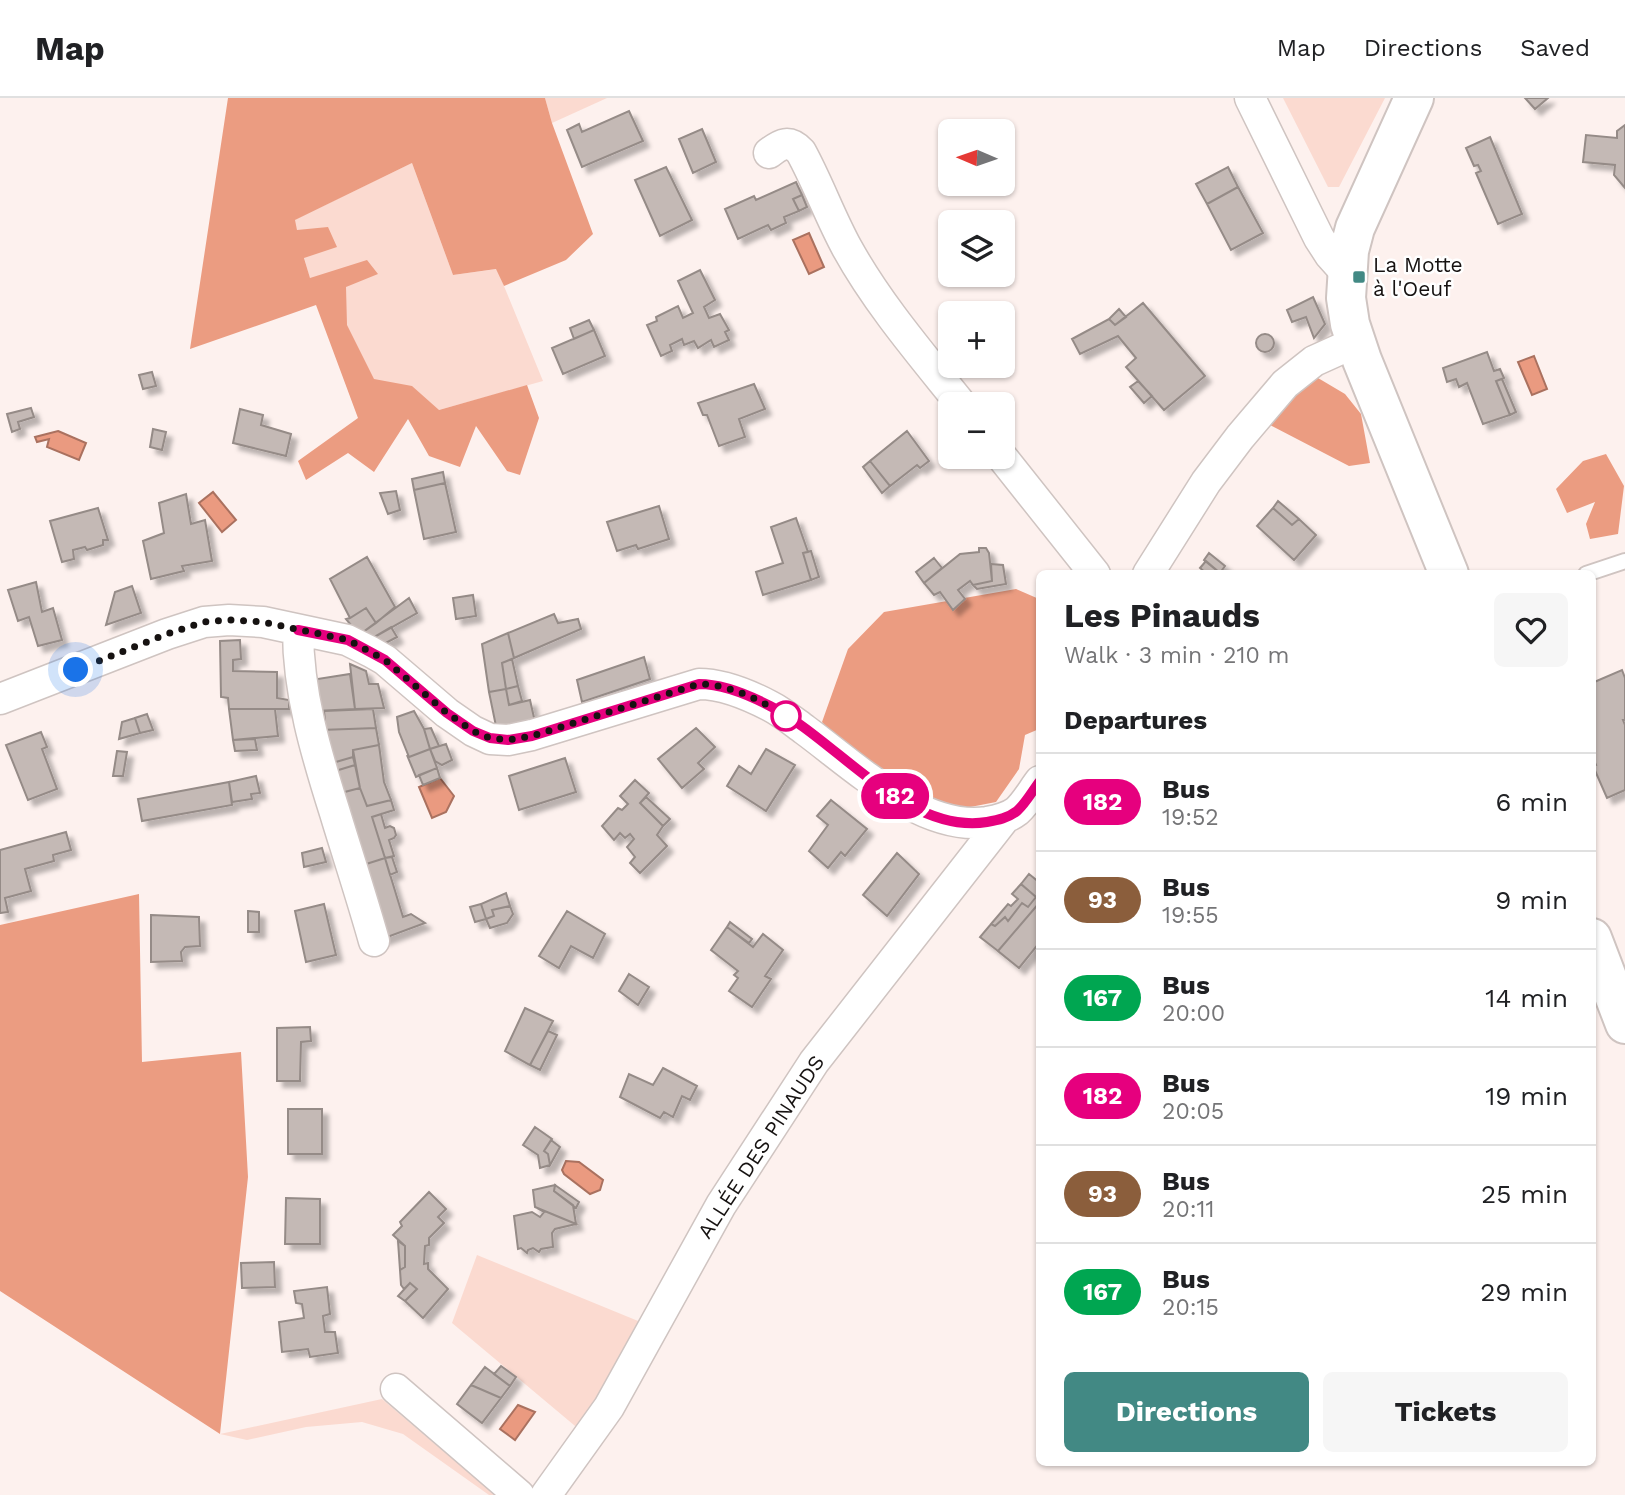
<!DOCTYPE html>
<html lang="en">
<head>
<meta charset="utf-8">
<style>
  body { margin:0; font-family:"Work Sans",sans-serif; background:#f6f6f6; color:#202124; height:100vh; display:flex; flex-direction:column; font-size:26px; white-space:nowrap }
  * { box-sizing:border-box; margin:0 }
  p { font-size:23px; color:#757577 }
  .icon { flex:none; width:38px; height:38px; fill:none; stroke:currentColor; stroke-width:2; stroke-linecap:round; stroke-linejoin:round }
  .map { position:relative; flex:1; overflow:hidden }
  .drawer { position:absolute; left:1036px; top:472px; width:560px; height:896px; display:flex; flex-direction:column; background:#fff; border-radius:10px; box-shadow:0 2px 5px #0004 }
  .drawer>* { flex:none }
  .badge { padding:0 14px; border-radius:23px; font-size:24px; line-height:46px }
  .needle { width:46px; rotate:272deg }
  .tools { position:absolute; left:938px; top:21px; display:grid; gap:14px }
  .tools a { display:grid; place-items:center; width:77px; height:77px; border-radius:10px; background:#fff; box-shadow:0 2px 5px #0004; font-size:35px }
  .you { position:absolute; width:35px; height:35px; margin:-18px; border:5px solid #fff; border-radius:50%; background:#1a73e8; box-shadow:0 0 0 10px #1a73e833 }
  .map>.badge { position:absolute; translate:-50% -50%; box-shadow:0 0 0 4px #fff }
  h2 { padding:0 28px; font-size:26px; line-height:63px }
  .round { display:grid; place-items:center; flex:none; width:74px; height:74px; border-radius:10px; background:#f6f6f6 }
  .overview { display:flex; align-items:center; justify-content:space-between; height:119px; padding:0 28px }
  h1 { font-size:33px; font-weight:700; line-height:52px }
  .action { display:flex; gap:14px; margin-top:auto; padding:14px 28px }
  .action a { flex:1; height:80px; border-radius:10px; background:#428984; color:#fff; font-size:28px; font-weight:700; line-height:80px; text-align:center }
  .action a+a { background:#f6f6f6; color:#202124 }
  ul { padding:0; list-style:none }
  li { display:flex; align-items:center; gap:21px; height:98px; padding:0 28px; border-top:2px solid #e0e0e0 }
  li div { flex:1 }
  li b { display:block; font-size:26px }
  li em { font-style:normal }
  li .badge { min-width:77px; font-weight:700; text-align:center }
  header { display:flex; align-items:center; gap:42px; box-sizing:border-box; height:98px; padding:0 35px; background:#fff; border-bottom:2px solid #e0e0e0 }
  header strong { font-size:33px }
  nav { display:flex; gap:38px; margin-inline-start:auto; font-size:24px }
  .map>svg:first-child { display:block }
</style>
</head>
<body>
<header>
<strong>Map</strong>
<nav><a>Map</a><a>Directions</a><a>Saved</a></nav>
</header>
<div class="map">
<svg width="1625" height="1397" viewBox="0 0 1625 1397">
  <defs>
    <filter id="shadow"><feDropShadow dx="6" dy="6" stdDeviation="2" flood-color="#0004"/></filter>
  </defs>
  <rect width="100%" height="100%" fill="#fdf1ee"/>
  <!-- green -->
  <path fill="#fbdad0" d="M545 0H607L552 25Z
    M1283 0H1385L1339 89H1328Z
    M412 65 453 177 497 171 543 283 363 333 317 207 294 122Z
    M477 1157 643 1225 587 1338 452 1225Z
    M382 1301 495 1397H489L403 1336 362 1324 306 1329 247 1342 220 1336Z"/>
  <!-- forest -->
  <path fill="#eb9c81" d="M228 0H545L552 25 593 136 566 162 504 188 496 171 453 177 412 65 295 122 297 132 328 129 337 149 304 160 310 180 367 162 378 176 346 189 347 227 374 281 412 288 439 312 527 287 539 320 520 377 507 373 476 328 460 369 429 358 408 321 374 374 348 355 306 382 298 363 358 320 316 207 190 251Z
    M1318 280 1345 296 1361 316 1370 365 1349 368 1266 325 1297 288Z
    M1606 356 1624 388 1618 436 1590 441 1586 426 1595 404 1567 415 1556 391 1583 363Z
    M1016 491 1039 501V631L1025 637 1019 671 996 704 955 712 889 681 841 648 822 624 848 551 884 514Z
    M139 796 142 964 241 954 248 1079 220 1336 0 1193V827Z"/>
  <!-- water -->
  <path fill="#ea9a80" stroke="#aa715f" stroke-width="2" d="M809 135 824 169 809 176 793 142Z
    M1534 258 1547 291 1532 297 1518 264Z
    M58 333 86 345 79 362 47 349 49 341 37 344 35 339Z
    M213 394 236 422 222 434 199 405Z
    M440 680 454 698 446 714 432 720 419 689Z
    M566 1063 579 1064 603 1082 600 1092 590 1096 564 1076 562 1072Z
    M518 1307 535 1314 515 1342 500 1331Z"/>
  <!-- building -->
  <path fill="#c4b9b5" stroke="#958b87" stroke-width="2" filter="url(#shadow)" d="M1525 0H1548L1535 11Z
    M629 13 643 43 582 69 567 32 579 26 582 34Z
    M1625 27V90L1614 77 1615 67 1583 64 1586 37 1617 40V33Z
    M702 31 716 64 693 75 679 41Z
    M1490 39 1522 116 1498 126 1476 75 1481 73 1478 67 1474 68 1466 50Z
    M666 69 692 122 660 138 635 82Z
    M1228 69 1238 89 1207 106 1196 86Z
    M796 84 802 97 793 101 799 113 784 119 786 125 771 132 768 127 738 141 725 111 754 98 756 102Z
    M1238 89 1263 135 1231 152 1207 106Z
    M802 97 807 109 799 113 793 101Z
    M700 172 715 202 704 209 709 220 720 216 729 232 725 234 729 242 714 249 711 242 698 250 694 243 684 247 682 241 670 247 672 253 661 258 647 227 657 223 656 219 678 208 683 220 693 215 678 183Z
    M1313 199 1325 226 1314 240 1306 219 1292 224 1287 212Z
    M1143 205 1205 278 1164 312 1126 269 1136 260 1118 238 1080 256 1072 241 1109 221 1115 227Z
    M1119 211 1126 219 1115 227 1109 221Z
    M589 222 594 232 574 241 570 230Z
    M594 232 605 258 563 276 552 250Z
    M1256 245a9 9 0 1 1 18 0a9 9 0 1 1-18 0Z
    M1487 254 1494 273 1500 271 1504 280 1496 283 1510 317 1483 326 1467 285 1459 289 1456 281 1447 284 1443 270Z
    M152 274 156 288 143 291 139 277Z
    M1502 281 1516 314 1510 317 1496 283Z
    M1138 283 1152 298 1144 305 1130 289Z
    M754 286 765 311 739 321 745 339 719 348 707 317H703L698 305Z
    M31 310 34 319 18 324 20 331 12 334 7 316Z
    M240 311 263 317 261 327 291 336 286 358 233 345Z
    M153 331 166 334 162 352 150 349Z
    M907 333 929 363 920 370 917 367 890 388 870 363Z
    M870 363 890 388 882 395 863 369Z
    M443 374 445 385 414 392 412 381Z
    M445 385 456 434 424 441 414 392Z
    M396 393 400 412 388 416 380 395Z
    M186 396 191 426 205 422 212 463 182 468 184 473 151 481 143 443 164 435 159 405Z
    M1278 403 1299 421 1292 427 1273 410Z
    M659 408 669 441 638 451 636 447 617 453 607 424Z
    M98 410 108 442H103V447L87 452 85 449 73 452 74 461 62 464 50 423Z
    M1273 410 1292 427 1299 421 1316 437 1294 462 1257 428Z
    M796 420 808 454 803 455 811 482 763 497 756 474 783 465 771 429Z
    M979 450H986L989 455 992 483 973 487 970 483 958 492 965 501 953 512 940 494 934 497 924 485 960 456 979 454Z
    M811 453 819 479 811 482 803 455Z
    M1209 455 1225 468 1220 475 1204 462Z
    M367 459 395 509 376 525 366 510 350 520 330 481Z
    M934 460 942 470 924 485 916 474Z
    M1206 463 1220 475 1222 476H1207L1200 470Z
    M991 466 1003 467 1006 486 977 491 973 487 992 483Z
    M36 484 42 514 53 510 62 542 38 548 29 519 18 523 8 492Z
    M132 488 141 515 106 527 115 494Z
    M473 497 476 518 456 521 453 500Z
    M409 500 417 515 369 542 359 537Z
    M366 510 376 525 359 537 346 521 350 520Z
    M554 516 558 525 578 521 581 531 514 560 508 535Z
    M391 529 397 539 382 547 369 542Z
    M508 535 514 560 502 565 506 591 489 594 482 546Z
    M240 542 241 561 233 562V573L277 574V600L289 602V611H229L228 600 221 599 220 543Z
    M644 559 650 581 582 604 577 582Z
    M512 561 518 588 506 591 502 565Z
    M350 566 366 573 369 586H378L384 610 355 611Z
    M1622 572 1625 580V622H1623L1625 627V692L1607 700 1593 668 1596 667 1592 658V585Z
    M350 576 355 611 315 613 311 582Z
    M518 588 522 603 509 607 506 591Z
    M506 591 509 607 530 602 535 624 497 633 489 594Z
    M229 611H275L278 638 233 642Z
    M373 611 376 630 321 632 319 625 325 623 324 613Z
    M414 613 424 631 430 651 409 659 399 634 397 619Z
    M147 616 153 632 140 635 135 620Z
    M135 620 140 635 119 641 122 624Z
    M376 630 379 647 353 652V659L329 666 321 632Z
    M431 630 439 648 430 651 424 631Z
    M696 630 715 649 698 665 704 671 682 690 658 661Z
    M41 634 47 649 42 651 57 691 28 702 6 647Z
    M255 641 257 652 235 653 233 642Z
    M446 646 452 662 442 667 435 663 430 651Z
    M379 647 384 684 391 702 367 708 360 690 353 652Z
    M430 651 437 670 416 679 407 657 409 659Z
    M766 651 795 667 766 713 727 688 739 668 751 676Z
    M117 653 127 654 123 678H113Z
    M353 659 355 667 332 674 329 666Z
    M565 660 576 694 519 712 509 678Z
    M355 667 360 690 337 696 332 674Z
    M437 670 440 680 423 687 419 677Z
    M256 678 260 695 251 696 252 701 232 704 229 684Z
    M635 682 649 695 640 705 663 728 657 737 667 748 640 775 630 765 635 759 627 749 634 741 630 736 625 740 620 735 614 742 602 728 618 710 622 712 628 706 620 698Z
    M229 684 232 707 142 723 138 701Z
    M360 690 367 708 391 702 394 712 372 719 385 760 360 768 337 696Z
    M646 699 670 721 663 728 640 705Z
    M831 702 867 731 845 758 841 754 828 770 809 753 828 727 817 718Z
    M381 716 385 730 390 728 394 730 396 737 394 740 389 742 394 758 385 760 372 719Z
    M66 734 71 752 53 757 54 763 25 771 31 793 5 800 8 814 0 815V752Z
    M322 750 326 764 304 769 302 755Z
    M897 755 919 776 887 818 863 797Z
    M392 759 397 774 390 777 385 760Z
    M385 760 403 819 411 816 425 825 382 841 360 768Z
    M1029 776 1040 785V804L998 853 980 839 991 826 995 828 1005 819 1008 823 1022 805 1028 809 1036 799 1021 786Z
    M1021 786 1036 799 1028 809 1022 805 1008 823 1005 819 995 828 991 826 1008 806 1011 808 1018 801 1012 796Z
    M506 795 510 808 492 812 494 818 486 821 481 806Z
    M1040 804V844L1019 870 998 853Z
    M324 806 336 857 306 864 295 813Z
    M481 806 486 821 475 824 470 809Z
    M510 808 513 816 507 825 490 830 486 821 494 818 492 812Z
    M248 813 259 814V834H248Z
    M567 813 605 836 593 860 571 848 559 870 539 858Z
    M151 817 199 819 200 848 185 849 181 854 182 863 151 864Z
    M730 824 752 841 749 845 727 829Z
    M727 829 753 849 763 836 783 852 765 878 771 881 752 909 729 893 738 880 734 877 738 873 711 852Z
    M629 876 649 889 638 907 619 893Z
    M525 910 553 923 530 967 505 953Z
    M310 929 311 943 301 944 300 983H277V930Z
    M548 933 557 937 540 972 530 967Z
    M663 970 697 988 690 1002 682 998 673 1019 664 1014 660 1020 620 999 629 976 653 987Z
    M288 1011H322V1056H288Z
    M535 1029 552 1041 544 1053 548 1056 550 1067 540 1070 538 1057 523 1047Z
    M551 1042 560 1049 550 1067 548 1056 544 1053Z
    M555 1087 579 1104 576 1110 554 1093Z
    M555 1087 554 1093 573 1107 576 1126 535 1109 533 1092Z
    M429 1094 446 1111 438 1119 444 1125 429 1140V1147L425 1148 424 1166 428 1165V1171L448 1191 423 1220 405 1203 417 1191 410 1185 404 1191 401 1187 400 1172 405 1169V1148L393 1137 402 1128 400 1124Z
    M286 1100 320 1101V1146H285Z
    M535 1109 576 1126 555 1131 552 1135 553 1149 541 1151 539 1154 533 1150 528 1152 527 1155 521 1150 518 1151 514 1118 532 1114 540 1119 544 1114Z
    M398 1143 405 1148V1169L400 1172Z
    M274 1164 275 1189 242 1190 241 1165Z
    M410 1185 417 1191 405 1203 398 1198Z
    M327 1189 330 1216 323 1218 325 1234H335L338 1255 310 1259 308 1251 282 1254 279 1224 304 1220 302 1206 296 1205 294 1193Z
    M501 1268 516 1279 510 1288 494 1276Z
    M485 1269 510 1288 501 1300 471 1287Z
    M471 1287 501 1300 482 1325 457 1306Z"/>
  <g fill="none" stroke-linecap="round" stroke-linejoin="round">
    <!-- lane casing -->
    <g stroke="#cfc4c1" stroke-width="18">
      <path id="lane" d="M1586 476 1625 463"/>
    </g>
    <!-- street casing -->
    <g stroke="#cfc4c1" stroke-width="33">
      <path id="street" d="M1250 0 1319 140 1330 157 1347 176
        M769 55C781 46 789 41 801 54 818 85 830 119 847 150 878 206 921 256 961 306
        M1002 359 1095 476
        M1148 476 1206 384 1240 339 1285 286 1314 263 1356 244
        M298 532C298 595 316 655 335 715 348 758 362 800 374 843
        M0 601 167 536 204 524 229 522 263 524 347 542 371 554 385 562 447 615 473 633 490 641 508 642 532 637 699 586C722 586 749 597 770 608 782 614 794 624 805 632 854 668 923 734 987 724 998 722 1008 720 1017 713 1026 705 1033 692 1040 683
        M396 1291 519 1397
        M546 1397 609 1309 721 1107 814 964 1004 721"/>
    </g>
    <!-- secondary casing -->
    <g stroke="#cfc4c1" stroke-width="42">
      <path id="secondary" d="M1414 0 1355 130 1349 153 1346 200 1350 226 1362 262 1449 476
        M1592 840 1625 926"/>
    </g>
    <!-- lane -->
    <use href="#lane" stroke="#fff" stroke-width="14"/>
    <!-- street -->
    <use href="#street" stroke="#fff" stroke-width="30"/>
    <!-- secondary -->
    <use href="#secondary" stroke="#fff" stroke-width="38"/>
  </g>
  <g fill="none" stroke-linecap="round" stroke-linejoin="round">
    <!-- line casing -->
    <g stroke="#fff" stroke-width="16">
      <path id="line" d="M298 532 348 542 385 562 447 615 473 633 490 640 508 642 532 638 699 586C722 586 749 597 770 608 836 641 906 737 987 724 998 722 1008 720 1017 713 1026 705 1033 692 1040 683"/>
    </g>
    <!-- line -->
    <use href="#line" stroke="#e6007e" stroke-width="10"/>
    <!-- walk -->
    <path stroke="#161211" stroke-width="7" stroke-dasharray="0 12.6" d="M76 572 167 536 204 524 229 522 263 524 348 542 385 562 447 615 473 633 490 640 508 642 532 638 699 586C729 586 762 603 788 619L786 618"/>
  </g>
  <!-- markers -->
  <rect fill="#428984" stroke="#fff" stroke-width="2.5" x="1352" y="172" width="14" height="14" rx="3.5"/>
  <circle fill="#fff" stroke="#e6007e" stroke-width="3.5" cx="786" cy="618" r="14"/>
  <g text-anchor="middle" stroke-width="5" stroke-linejoin="round" paint-order="stroke">
    <!-- poi labels -->
    <g font-size="21" fill="#161211" stroke="#fff" text-anchor="start">
      <text x="1373" y="174">La Motte<tspan x="1373" dy="24">à l'Oeuf</tspan></text>
    </g>
    <!-- street labels -->
    <g font-size="21" fill="#161211" stroke="#fff">
      <text transform="translate(761 1049) rotate(-57)" y="7">ALLÉE DES PINAUDS</text>
    </g>
  </g>
</svg>
<div class="tools">
<a><svg class="needle" viewBox="-14 -14 28 28"><path d="M0-13l5 13h-10z" fill="#e53935"/><path d="M0 13l5-13h-10z" fill="#757577"/></svg></a>
<a><svg class="icon" aria-label="layers" viewBox="0 0 24 24"><path d="M12 4l9 5-9 5-9-5zM3 14l9 5 9-5"/></svg></a>
<a>+</a>
<a>−</a>
</div>
<div class="you" style="left:76px;top:572px"></div>
<b class="badge" style="left:895px;top:698px;background:#e6007e;color:#fff">182</b>
<section class="drawer">
<div class="overview"><div><h1>Les Pinauds</h1><p>Walk · 3 min · 210 m</p></div><a class="round"><svg class="icon" aria-label="heart" viewBox="0 0 24 24"><path d="M12 20l-8-8c-3-5 5-10 8-4 3-6 11-1 8 4z"/></svg></a></div>
<h2>Departures</h2>
<ul>
<li><span class="badge" style="background:#e6007e;color:#fff">182</span><div><b>Bus</b><p>19:52</p></div><em>6 min</em></li>
<li><span class="badge" style="background:#8b5e3c;color:#fff">93</span><div><b>Bus</b><p>19:55</p></div><em>9 min</em></li>
<li><span class="badge" style="background:#00a651;color:#fff">167</span><div><b>Bus</b><p>20:00</p></div><em>14 min</em></li>
<li><span class="badge" style="background:#e6007e;color:#fff">182</span><div><b>Bus</b><p>20:05</p></div><em>19 min</em></li>
<li><span class="badge" style="background:#8b5e3c;color:#fff">93</span><div><b>Bus</b><p>20:11</p></div><em>25 min</em></li>
<li><span class="badge" style="background:#00a651;color:#fff">167</span><div><b>Bus</b><p>20:15</p></div><em>29 min</em></li>
</ul>
<div class="action"><a>Directions</a><a>Tickets</a></div>
</section>
</div>
</body>
</html>
